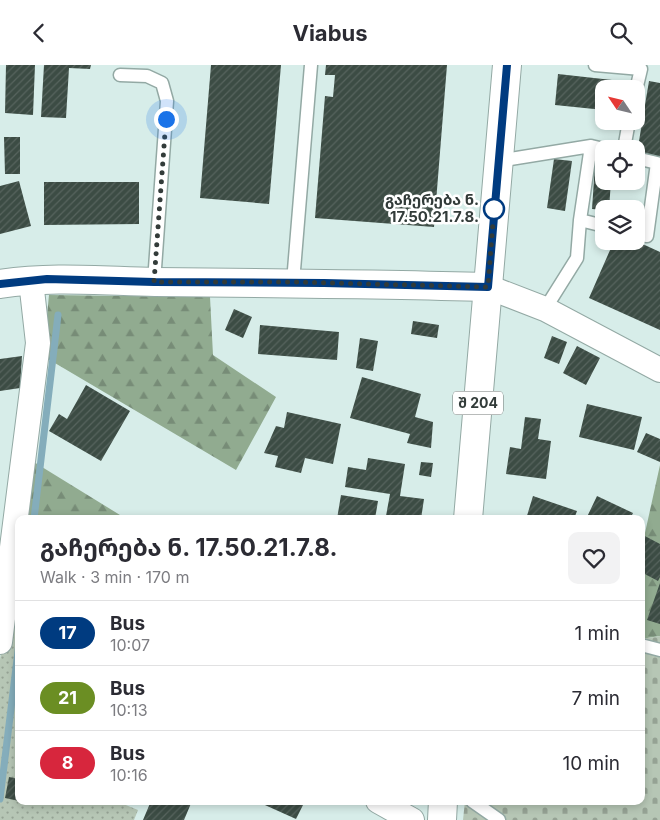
<!DOCTYPE html>
<html lang="en">
<head>
<meta charset="utf-8">
<style>
  body { margin:0; font-family:Inter,"Noto Sans Georgian",sans-serif; background:#f2f2f3; color:#2b2b33; height:100vh; display:flex; flex-direction:column; font-size:19px; white-space:nowrap }
  * { box-sizing:border-box; margin:0 }
  p { font-size:16px; color:#7c7c81 }
  .icon { flex:none; width:28px; height:28px; fill:none; stroke:currentColor; stroke-width:2; stroke-linecap:round; stroke-linejoin:round }
  .map { position:relative; flex:1; overflow:hidden }
  .sheet { position:absolute; left:15px; top:450px; width:630px; height:290px; display:flex; flex-direction:column; background:#fff; border-radius:10px; box-shadow:0 2px 8px #0003 }
  .sheet>* { flex:none }
  .badge { padding:0 10px; border-radius:16px; font-size:18px; line-height:32px }
  .needle { width:32px; rotate:305deg }
  .fabs { position:absolute; left:595px; top:15px; display:grid; gap:10px }
  .fabs a { display:grid; place-items:center; width:50px; height:50px; border-radius:10px; background:#fff; box-shadow:0 2px 8px #0003; font-size:25px }
  .you { position:absolute; width:25px; height:25px; margin:-12px; border:4px solid #fff; border-radius:50%; background:#1a73e8; box-shadow:0 0 0 8px #1a73e833 }
  .map>.badge { position:absolute; translate:-50% -50%; box-shadow:0 0 0 2px #fff }
  .round { display:grid; place-items:center; flex:none; width:52px; height:52px; border-radius:10px; background:#f2f2f3 }
  .summary { display:flex; align-items:center; justify-content:space-between; height:85px; padding:0 25px }
  h1 { font-size:24px; font-weight:700; line-height:38px }
  ul { padding:0; list-style:none }
  li { display:flex; align-items:center; gap:15px; height:65px; padding:0 25px; border-top:1px solid #e1e1e2 }
  li div { flex:1 }
  li b { display:block; font-size:19px }
  li em { font-style:normal }
  li .badge { min-width:55px; font-weight:700; text-align:center }
  header { display:flex; justify-content:space-between; align-items:center; height:65px; padding:0 25px; background:#fff; font-size:22px; font-weight:700 }
  .map>svg:first-child { display:block }
</style>
</head>
<body>
<header><svg class="icon" aria-label="back" viewBox="0 0 24 24"><path d="M15 5l-7 7 7 7"/></svg>Viabus<svg class="icon" aria-label="search" viewBox="0 0 24 24"><circle cx="10" cy="10" r="6"/><path d="M15 15l6 6"/></svg></header>
<div class="map">
<svg width="660" height="755" viewBox="0 0 660 755">
  <defs>
    <pattern id="grass-dots" width="8" height="8" patternUnits="userSpaceOnUse" patternTransform="scale(1.25)"><rect width="8" height="8" fill="#b6c6b5"/><path d="M2 2h.1M6 6h.1" fill="none" stroke="#95a294" stroke-width="1.8" stroke-linecap="round"/></pattern>
    <pattern id="forest-firs" width="22" height="20" patternUnits="userSpaceOnUse" patternTransform="scale(1.25)"><rect width="22" height="20" fill="#91ab90"/><path d="M5 1l3.5 6h-7zM16 11l3.5 6h-7z" fill="#778c77"/></pattern>
    <pattern id="cemetery-stones" width="16" height="16" patternUnits="userSpaceOnUse" patternTransform="scale(1.25)"><rect width="16" height="16" fill="#b6c6b5"/><path d="M2 7V4a2 2 0 0 1 4 0v3zM10 15v-3a2 2 0 0 1 4 0v3z" fill="#95a294"/></pattern>
    <pattern id="building-hatch" width="6" height="6" patternUnits="userSpaceOnUse" patternTransform="scale(1.25)"><rect width="6" height="6" fill="#3c4c44"/><path d="M-1 1l2-2M0 6l6-6M5 7l2-2" fill="none" stroke="#57645e"/></pattern>
  </defs>
  <rect width="100%" height="100%" fill="#d7ede9"/>
  <!-- grass -->
  <path fill="url(#grass-dots)" d="M6 546 19 553V695L18 698H19V736H116L138 745 134 755H0V595Z"/>
  <!-- forest -->
  <path fill="url(#forest-firs)" d="M49 230 210 232 213 290 276 332 236 405 43 291Z
    M29 394 120 450 119 454H20Z
    M660 400V571L641 574V486Z"/>
  <!-- cemetery -->
  <path fill="url(#cemetery-stones)" d="M660 571V755H463L465 736H641V574Z"/>
  <g fill="none" stroke-linecap="round" stroke-linejoin="round">
    <!-- stream -->
    <path stroke="#84adbb" stroke-width="7" d="M34 454 58 250
      M0 734 19 578"/>
  </g>
  <!-- building -->
  <path fill="url(#building-hatch)" d="M6 0H35L33 50 5 48Z
    M44 0H91L90 4 69 3 66 53 41 52Z
    M211 0H281L269 139 200 133Z
    M326 0H447L434 162 315 153 325 31 333 32 335 10H325Z
    M558 9 612 15 611 24H604V45L555 40Z
    M649 16 660 18V92L637 88Z
    M4 72H20V109H5Z
    M554 94 572 96 565 146 547 143Z
    M595 100 604 101V116H611L609 144H604V145L592 144Z
    M19 116 31 161 0 169V121Z
    M44 117H139V159L44 160Z
    M614 176H636L660 187V265L589 233Z
    M234 244 252 252 243 273 225 265Z
    M413 256 439 260 437 273 411 269Z
    M260 260 339 267 337 295 258 289Z
    M552 271 567 277 559 299 544 293Z
    M360 273 378 276 373 306 356 303Z
    M577 281 600 293 586 320 563 308Z
    M22 291 20 323 0 326V294Z
    M362 312 421 329 415 352 433 357 431 383 407 378 410 369 350 353Z
    M86 320 130 346 101 396 49 366 59 349 67 354Z
    M587 339 642 352 634 385 579 372Z
    M287 347 341 359 333 399 305 393 301 408 275 402 278 391 264 388 276 361 284 363Z
    M525 352 541 354 538 374 551 376 546 414 506 409 510 382 521 384Z
    M646 368 660 374V397L637 387Z
    M368 393 405 399 400 431 424 434 421 454H404L386 451 390 429 345 422 348 402 366 405Z
    M421 397 433 398 431 412 419 410Z
    M341 430 378 436 375 454H337Z
    M533 431 577 446 574 454H526Z
    M597 431 633 448 630 454H586Z
    M641 469 660 479V512L658 516 641 507Z
    M660 518V559L647 555Z
    M9 712 19 714V736L5 733Z
    M151 736H192L184 755H143Z
    M234 736H246L244 740Z
    M256 736H305L296 754Z"/>
  <g fill="none" stroke-linecap="round" stroke-linejoin="round">
    <!-- lane casing -->
    <g stroke="#93a9a4" stroke-width="15">
      <path id="lane" d="M595 0 641 4 636 25
        M120 10 147 11 162 18 167 36 154 217
        M591 81 604 84
        M624 84 629 56
        M636 93 657 98 647 171 636 169
        M498 96 591 81 580 155 577 193 545 244
        M580 155 604 161
        M293 217 311 0
        M641 580 660 585
        M472 736 499 755"/>
    </g>
    <!-- street casing -->
    <g stroke="#93a9a4" stroke-width="26">
      <path id="street" d="M488 222 545 244 660 305
        M0 577 38 278 31 216
        M378 736 412 755"/>
    </g>
    <!-- secondary casing -->
    <g stroke="#93a9a4" stroke-width="30">
      <path id="secondary" d="M0 219C51 211 103 216 155 217 266 218 377 219 488 222"/>
    </g>
    <!-- primary casing -->
    <g stroke="#93a9a4" stroke-width="30">
      <path id="primary" d="M468 454 507 0
        M442 755 443 736"/>
    </g>
    <!-- lane -->
    <use href="#lane" stroke="#fff" stroke-width="12"/>
    <!-- street -->
    <use href="#street" stroke="#fff" stroke-width="24"/>
    <!-- secondary -->
    <use href="#secondary" stroke="#fff" stroke-width="28"/>
    <!-- primary -->
    <use href="#primary" stroke="#fff" stroke-width="28"/>
  </g>
  <g fill="none" stroke-linecap="round" stroke-linejoin="round">
    <!-- line casing -->
    <g stroke="#fff" stroke-width="11">
      <path id="line" d="M0 219 47 214 154 217 324 218 488 222 507 0"/>
    </g>
    <!-- line -->
    <use href="#line" stroke="#003b80" stroke-width="8"/>
    <!-- walk -->
    <path stroke="#323b39" stroke-width="5" stroke-dasharray="0 9" d="M166 54 154 217H293L488 222 494 144"/>
  </g>
  <!-- markers -->
  <circle fill="#fff" stroke="#003b80" stroke-width="2.5" cx="494" cy="144" r="10"/>
  <g text-anchor="middle" stroke-width="5" stroke-linejoin="round" paint-order="stroke">
    <!-- shield labels -->
    <rect fill="#fff" stroke="#707674" stroke-width="1" x="453" y="326.5" width="50" height="23" rx="4"/>
    <g font-size="14" font-weight="bold" fill="#323b39">
      <text x="478" y="343">შ 204</text>
    </g>
    <!-- stop labels -->
    <g font-size="15" font-weight="bold" fill="#323b39" stroke="#fff" text-anchor="end">
      <text x="479" y="140">გაჩერება ნ.<tspan x="479" dy="17">17.50.21.7.8.</tspan></text>
    </g>
  </g>
</svg>
<div class="fabs">
<a><svg class="needle" viewBox="-14 -14 28 28"><path d="M0-13l5 13h-10z" fill="#e53935"/><path d="M0 13l5-13h-10z" fill="#7c7c81"/></svg></a>
<a><svg class="icon" aria-label="locate" viewBox="0 0 24 24"><circle cx="12" cy="12" r="6"/><path d="M12 2v4M12 18v4M2 12h4M18 12h4"/></svg></a>
<a><svg class="icon" aria-label="layers" viewBox="0 0 24 24"><path d="M12 4l9 5-9 5-9-5zM3 14l9 5 9-5"/></svg></a>
</div>
<div class="you" style="left:166px;top:54px"></div>
<section class="sheet">
<div class="summary"><div><h1>გაჩერება ნ. 17.50.21.7.8.</h1><p>Walk · 3 min · 170 m</p></div><a class="round"><svg class="icon" aria-label="heart" viewBox="0 0 24 24"><path d="M12 20l-8-8c-3-5 5-10 8-4 3-6 11-1 8 4z"/></svg></a></div>
<ul>
<li><span class="badge" style="background:#003b80;color:#fff">17</span><div><b>Bus</b><p>10:07</p></div><em>1 min</em></li>
<li><span class="badge" style="background:#6b8e23;color:#fff">21</span><div><b>Bus</b><p>10:13</p></div><em>7 min</em></li>
<li><span class="badge" style="background:#d7263d;color:#fff">8</span><div><b>Bus</b><p>10:16</p></div><em>10 min</em></li>
</ul>
</section>
</div>
</body>
</html>
